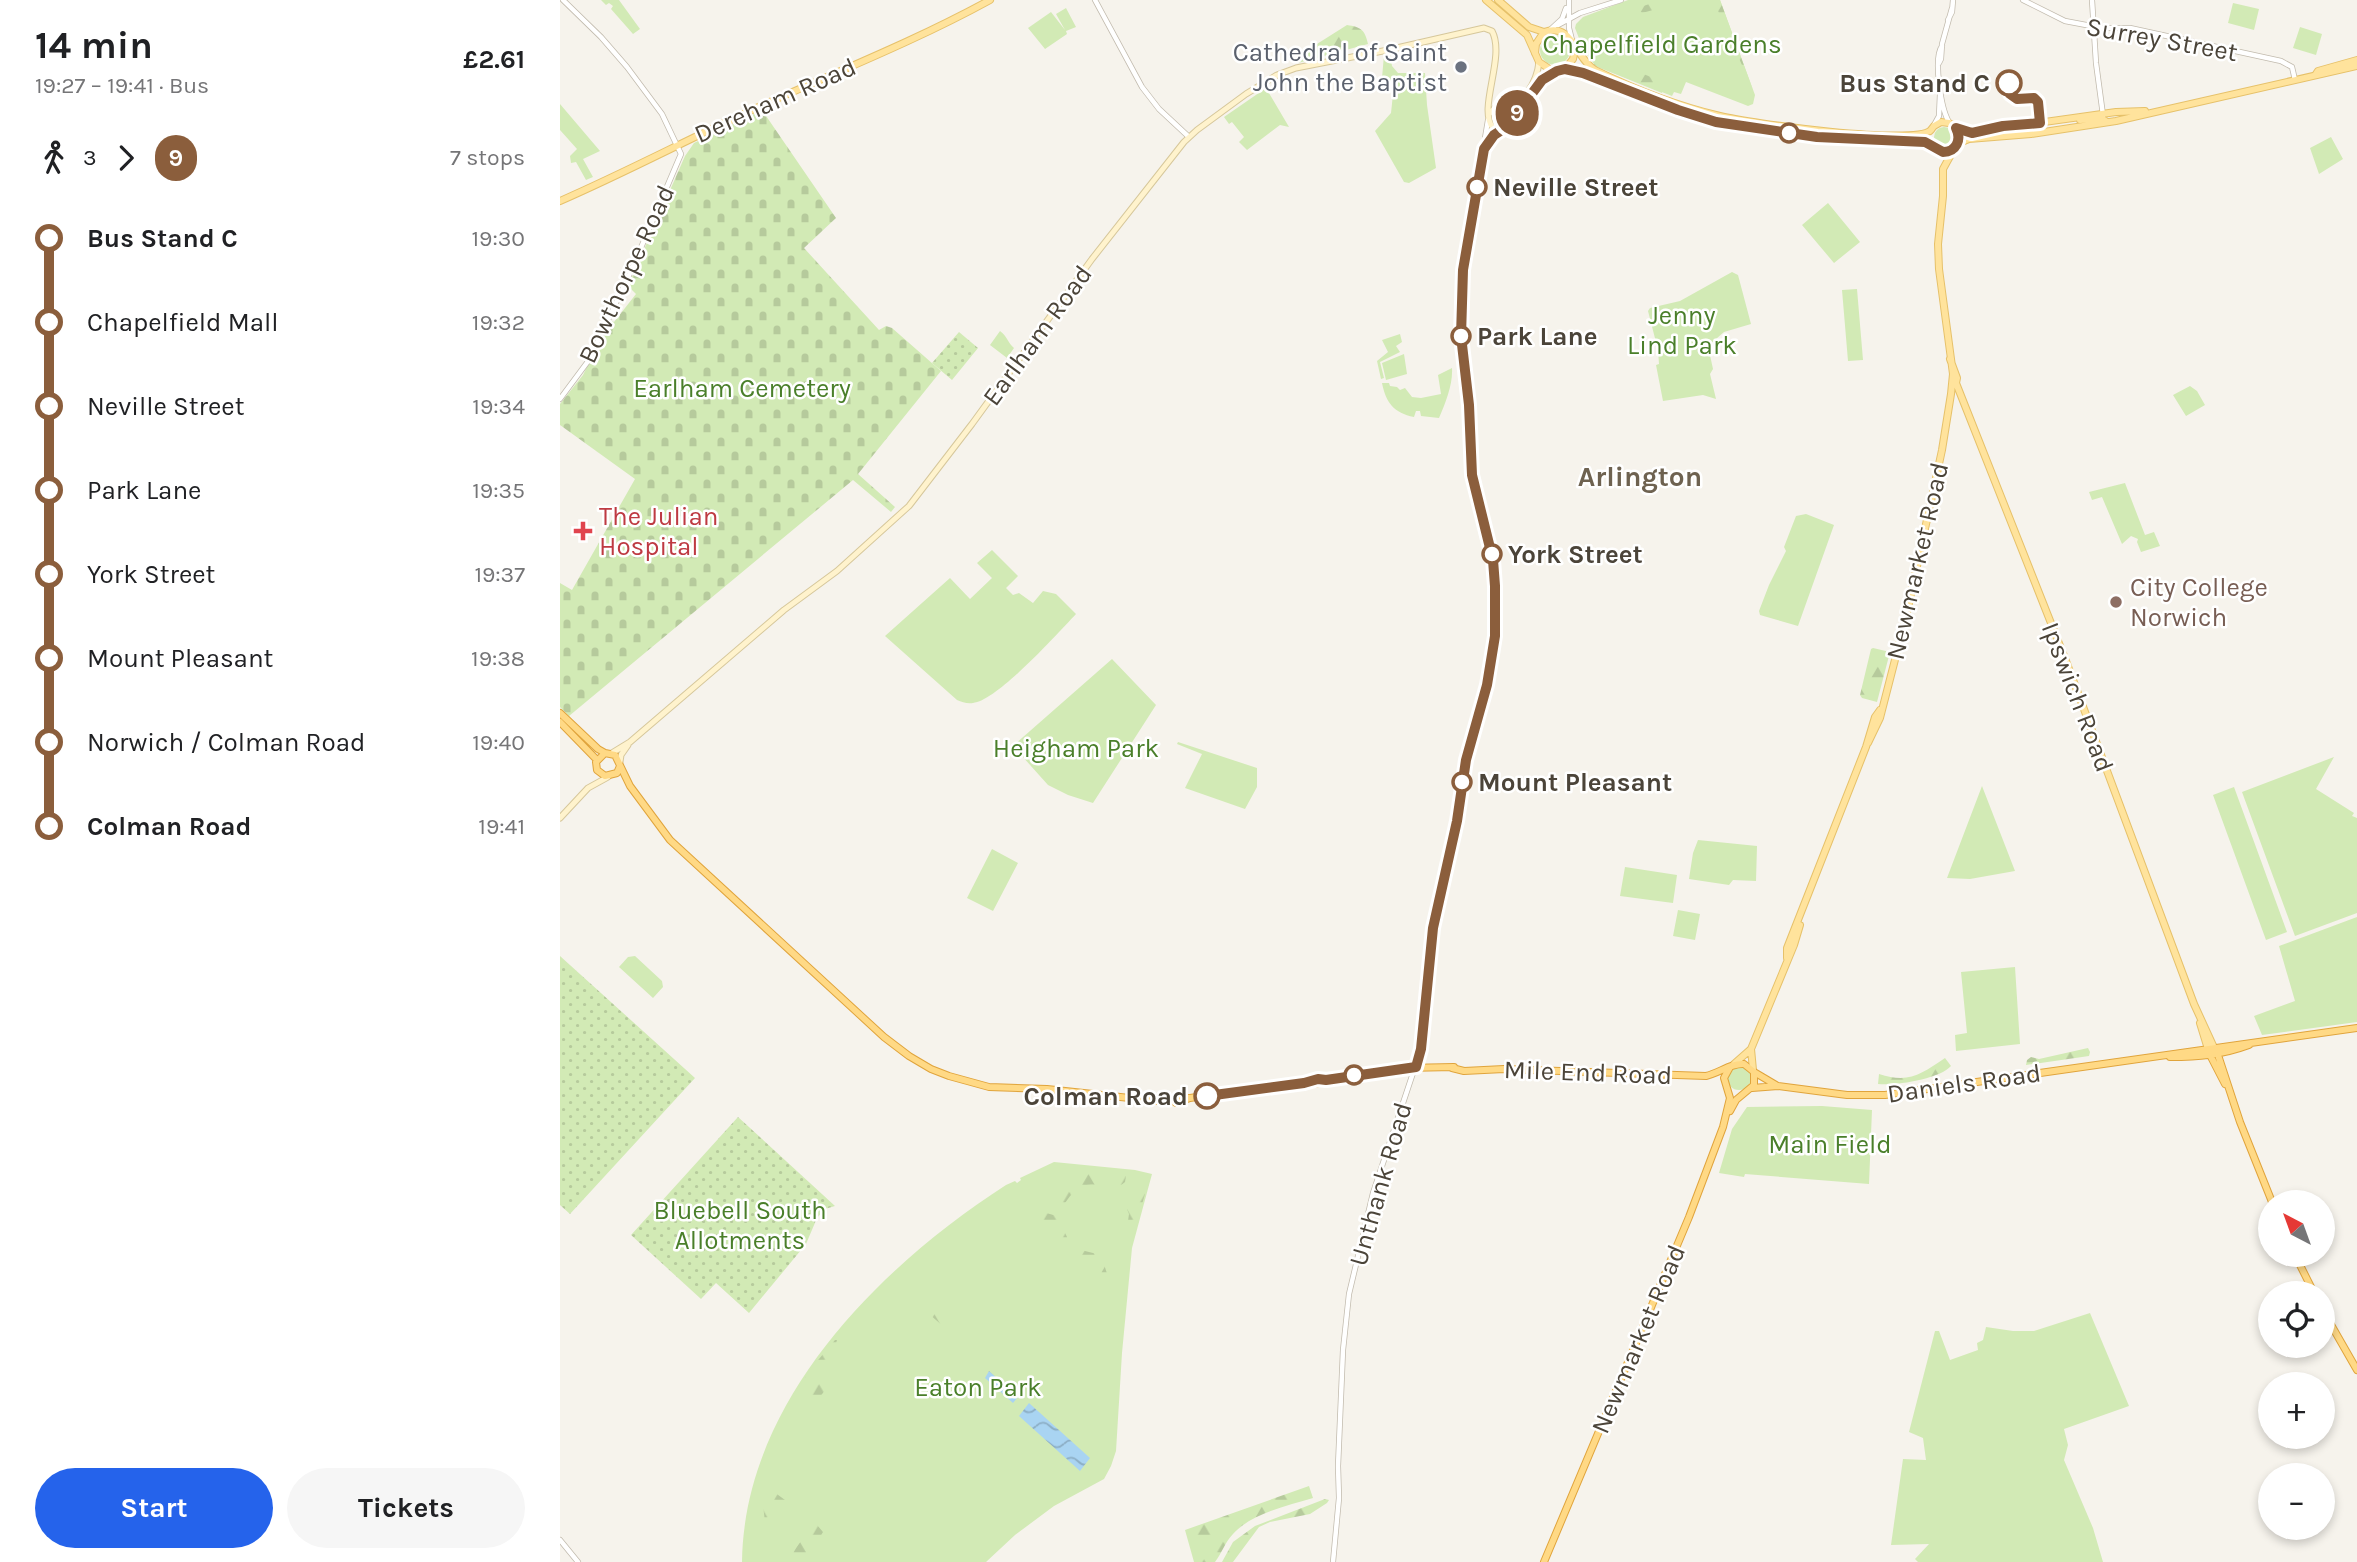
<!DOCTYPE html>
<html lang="en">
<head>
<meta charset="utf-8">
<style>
  body { margin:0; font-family:Karla,sans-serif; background:#f6f6f6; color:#202124; height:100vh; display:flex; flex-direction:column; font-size:26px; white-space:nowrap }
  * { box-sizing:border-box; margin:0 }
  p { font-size:23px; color:#757577 }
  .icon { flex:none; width:38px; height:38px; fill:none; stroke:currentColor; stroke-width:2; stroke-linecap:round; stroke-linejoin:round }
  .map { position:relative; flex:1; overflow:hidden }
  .drawer { display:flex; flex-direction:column; background:#fff; width:560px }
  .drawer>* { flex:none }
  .badge { padding:0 14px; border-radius:23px; font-size:24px; line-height:46px }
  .needle { width:46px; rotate:319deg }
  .fabs { position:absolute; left:1698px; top:1190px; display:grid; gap:14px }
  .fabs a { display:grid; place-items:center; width:77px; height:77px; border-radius:50%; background:#fff; box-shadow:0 4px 10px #0003; font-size:35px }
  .map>.badge { position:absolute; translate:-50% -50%; box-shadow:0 0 0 4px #fff }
  .legs { display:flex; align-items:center; gap:10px; height:77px; padding:0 35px; font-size:23px }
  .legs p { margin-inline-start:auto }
  .head { display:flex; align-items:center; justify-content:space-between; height:119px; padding:0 35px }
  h1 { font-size:38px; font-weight:700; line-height:52px }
  .cta { display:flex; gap:14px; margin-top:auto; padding:14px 35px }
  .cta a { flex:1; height:80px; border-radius:42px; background:#2563eb; color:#fff; font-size:28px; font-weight:700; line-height:80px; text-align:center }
  .cta a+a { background:#f6f6f6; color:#202124 }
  ul { padding:0 35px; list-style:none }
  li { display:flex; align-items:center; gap:24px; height:84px; font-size:26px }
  li i { display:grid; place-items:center; width:10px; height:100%; margin:0 9px; background:currentColor }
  li i::after { content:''; width:18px; height:18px; margin:-9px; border:5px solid; border-radius:50%; background:#fff }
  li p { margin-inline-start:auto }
  li:first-child i { background:linear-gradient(#0000 50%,currentColor 0) }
  li:last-child i { background:linear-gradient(currentColor 50%,#0000 0) }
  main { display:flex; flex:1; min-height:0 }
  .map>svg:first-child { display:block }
</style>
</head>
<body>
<main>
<section class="drawer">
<div class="head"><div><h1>14 min</h1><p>19:27 – 19:41 · Bus</p></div><b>£2.61</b></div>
<div class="legs"><svg class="icon" aria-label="walk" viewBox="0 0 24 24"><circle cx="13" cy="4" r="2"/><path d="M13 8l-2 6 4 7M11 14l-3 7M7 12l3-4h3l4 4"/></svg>3<svg class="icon" aria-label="forward" viewBox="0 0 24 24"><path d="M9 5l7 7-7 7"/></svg><b class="badge" style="background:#8b5e3c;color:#fff">9</b><p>7 stops</p></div>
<ul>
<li><i style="color:#8b5e3c"></i><b>Bus Stand C</b><p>19:30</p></li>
<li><i style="color:#8b5e3c"></i><span>Chapelfield Mall</span><p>19:32</p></li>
<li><i style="color:#8b5e3c"></i><span>Neville Street</span><p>19:34</p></li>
<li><i style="color:#8b5e3c"></i><span>Park Lane</span><p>19:35</p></li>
<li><i style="color:#8b5e3c"></i><span>York Street</span><p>19:37</p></li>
<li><i style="color:#8b5e3c"></i><span>Mount Pleasant</span><p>19:38</p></li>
<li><i style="color:#8b5e3c"></i><span>Norwich / Colman Road</span><p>19:40</p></li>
<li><i style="color:#8b5e3c"></i><b>Colman Road</b><p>19:41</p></li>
</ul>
<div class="cta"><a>Start</a><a>Tickets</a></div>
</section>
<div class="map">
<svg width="1797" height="1562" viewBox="0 0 1797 1562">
  <defs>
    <pattern id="forest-firs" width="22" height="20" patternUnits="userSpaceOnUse" patternTransform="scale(1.75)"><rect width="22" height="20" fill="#d2eab5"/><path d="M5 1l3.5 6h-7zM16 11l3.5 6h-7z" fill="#b6ca9c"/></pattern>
    <pattern id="cemetery-stones" width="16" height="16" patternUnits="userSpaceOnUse" patternTransform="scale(1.75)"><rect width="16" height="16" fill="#d2eab5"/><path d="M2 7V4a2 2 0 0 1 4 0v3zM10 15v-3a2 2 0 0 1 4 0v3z" fill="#b6ca9c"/></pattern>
    <pattern id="garden-dots" width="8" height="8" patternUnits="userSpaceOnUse" patternTransform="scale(1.75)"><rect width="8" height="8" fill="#d2eab5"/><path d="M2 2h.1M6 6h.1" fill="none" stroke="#b6ca9c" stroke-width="1.8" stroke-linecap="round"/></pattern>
    <pattern id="water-waves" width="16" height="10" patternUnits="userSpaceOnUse" patternTransform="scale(1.75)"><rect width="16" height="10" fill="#a9d4f2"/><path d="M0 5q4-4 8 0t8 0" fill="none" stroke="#8caec5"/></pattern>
  </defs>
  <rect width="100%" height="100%" fill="#f6f3ec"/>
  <!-- green -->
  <path fill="#d2eab5" d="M41 0H59L80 29 73 34 51 9 53 6 49 3 46 5Z
    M1068 0H1160L1195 95 1193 104 1188 106 1183 104 1126 82 1121 94 1114 92 1112 96 1033 65 1034 64 1025 52 1026 48 1022 46 1015 28 1016 24 1023 17Z
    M1673 3 1699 9 1694 30 1668 23Z
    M506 8 516 27 506 31 507 34 485 49 468 28 491 12 505 30 496 14Z
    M1740 27 1762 34 1756 55 1733 48Z
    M980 50a15 15 0 1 1 30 0a15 15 0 1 1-30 0Z
    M830 54 832 66 838 73H865L867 105 876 168 849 183 844 182 815 131 831 113 833 94 822 78 824 55Z
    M706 88 729 127 720 125 687 150 679 142 684 137 672 122 669 124 664 117Z
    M0 104 40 151 23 159 33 177 26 180 16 162 11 163 10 156 17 149 0 130Z
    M1374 137a10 10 0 1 1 20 0a10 10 0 1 1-20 0Z
    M1771 137 1783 159 1759 174 1750 148Z
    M1268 203 1300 242 1274 263 1242 225Z
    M1172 272 1178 275 1191 324 1164 332 1148 346 1153 369 1150 374 1156 399 1143 395 1103 401 1096 365 1099 364 1098 350 1088 311 1090 308 1120 301Z
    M1297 289 1303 360 1288 361 1282 290Z
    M440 331C447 336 448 343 454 348L447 358 430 345Z
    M840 334 842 342 836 346 840 352 820 362 824 378 821 379 817 361 828 352 822 340Z
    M844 354 847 374 826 380 822 363Z
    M892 368C893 384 886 402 879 418L861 416 860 411H856L854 417C834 413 826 403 822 383H829L830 386 837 387 840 390 845 388 852 397 861 398 881 394 878 375Z
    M1630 386 1637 391 1645 405 1626 416 1613 395Z
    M1565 483 1585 535 1594 532 1600 546 1581 552 1577 542 1578 539 1571 536 1562 544 1542 497 1532 500 1529 492Z
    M1246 514 1274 525 1238 626 1200 615 1199 611 1209 585 1226 551 1224 547 1236 516Z
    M432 550 458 576 446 588 453 595 459 593 473 603 483 591 496 594 516 614C497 634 437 701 413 703 407 704 402 702 397 700L325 636 390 578 410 599 432 578 417 563Z
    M552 659 596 705 533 803 508 795 488 785 453 746Z
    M618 742 697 768V787L685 809 625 788 642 754 617 744Z
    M1774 757 1756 789 1794 813 1792 816 1797 818V913L1735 936 1682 792Z
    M1422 786 1455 871 1410 879 1387 878Z
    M1674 787 1727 932 1706 940 1653 795Z
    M1138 840 1197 846 1196 881 1173 880 1169 885 1129 879 1133 853Z
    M432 849 458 863 433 911 407 898Z
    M1065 867 1117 875 1113 903 1060 896Z
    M1118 910 1140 914 1135 940 1113 936Z
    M1797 917V1022L1702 1035 1694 1016 1735 1001 1719 946Z
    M75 956 102 981 103 987 93 998 59 967 68 957Z
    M1455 967 1460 1044 1396 1051 1395 1035 1407 1033 1401 972Z
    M1167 1078a12 12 0 1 1 24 0a12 12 0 1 1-24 0Z
    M1262 1106 1312 1110 1309 1184 1185 1174 1184 1177 1159 1173 1172 1129 1187 1107Z
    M494 1162 575 1170 592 1174 572 1248 562 1353 556 1451 551 1466 544 1479 494 1506 455 1535 426 1562H182C184 1401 319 1267 446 1185L455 1181 457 1183 461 1180 460 1178Z
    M1530 1313 1569 1406 1504 1429 1508 1445 1504 1460 1533 1528 1543 1562H1358L1355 1559 1369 1544 1331 1545 1343 1459 1366 1460 1363 1438 1349 1432 1375 1331H1379L1390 1360 1418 1350 1417 1343 1423 1340 1426 1327 1453 1331H1474Z"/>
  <!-- forest -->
  <path fill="url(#forest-firs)" d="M1102 0H1116L1105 4 1111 13 1109 16 1101 17 1093 10 1082 13 1077 8Z
    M1160 0 1193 90 1155 4Z
    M787 25C801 27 805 30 808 44L738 63 736 60 742 55 744 56 750 51 749 49Z
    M1043 58 1101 81 1103 87 1102 93 1033 65Z
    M1313 648 1330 652 1317 702 1302 698 1300 695 1311 649Z
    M1528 1048 1530 1052 1529 1056 1466 1065 1467 1060 1471 1057 1479 1059Z
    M1385 1058 1391 1066C1380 1079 1335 1086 1318 1084L1319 1074C1349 1084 1361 1074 1385 1058Z
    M541 1169 566 1176 565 1182 555 1190C540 1184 522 1180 511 1195 507 1200 505 1204 499 1208L490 1203 489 1197 492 1194 511 1189C524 1175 517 1168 541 1169Z
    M571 1185 579 1186 585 1194 576 1225 569 1233 567 1228 569 1214 561 1195 566 1188Z
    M461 1206 497 1216 507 1237V1244L503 1247 501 1246 461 1210Z
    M513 1248 541 1255 553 1292H548L533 1273 510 1257 509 1251Z
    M377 1301H380L392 1321 383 1326 369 1314Z
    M275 1340H277L266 1377V1389L259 1398 254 1399 247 1394H238L248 1372Z
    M749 1486 753 1498C727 1506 692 1513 673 1534 665 1542 662 1553 655 1562H634L625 1530Z
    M210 1489 225 1500 220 1507 213 1510 205 1522 203 1505 206 1499 212 1498Z
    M765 1499 769 1500 767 1503 750 1514 710 1522 699 1527 673 1562H662L673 1542 695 1526Z
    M257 1525 263 1532 260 1537 266 1547 252 1549 238 1562H225L242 1540 253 1533Z"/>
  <!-- cemetery -->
  <path fill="url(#cemetery-stones)" d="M202 110 276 218 244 248 319 330 326 326 332 328 381 371 298 474 335 507 331 512 293 480 9 716 0 707V583L12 590 75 479 0 425V404L23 375 50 320 54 322 76 294 68 286 125 156 134 143Z"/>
  <!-- garden -->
  <path fill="url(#garden-dots)" d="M399 332 418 348 392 380 372 363Z
    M0 956 135 1078 10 1214 0 1205Z
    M178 1117 275 1206 265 1209 257 1218 246 1244 189 1313 156 1283 141 1299 71 1235Z"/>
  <!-- water -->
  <path fill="url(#water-waves)" d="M429 1371 458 1397 453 1403 425 1378Z
    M469 1403 530 1458 520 1471 459 1416Z"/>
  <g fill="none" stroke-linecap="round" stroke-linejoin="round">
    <!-- tertiary casing -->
    <g stroke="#c2bbae" stroke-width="6">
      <path id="tertiary" d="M535 0 582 87 599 109 629 137
        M1009 0V28L1012 40
        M1463 0 1505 21 1542 28H1570L1721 61 1732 67 1735 80
        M1532 0 1536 63 1543 115
        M1388 20 1392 12 1393 0
        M998 25 1020 13 1061 0
        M990 30 1002 19 1006 8
        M1382 46C1373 58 1381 109 1389 122
        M1379 63 1381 59 1382 44 1392 8
        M1374 125 1379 116 1380 94
        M926 145 934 135 941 130
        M0 399 29 360 71 271 121 154 102 114 67 67 41 37 3 0
        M0 1540 18 1562
        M773 1562 779 1498 778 1466 783 1350 789 1294 813 1193 861 1049 873 928 897 821 906 760 927 685 935 636V586L933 560 912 475 907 388 901 336 903 270 928 120"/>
    </g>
    <!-- secondary casing -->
    <g stroke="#d6c79b" stroke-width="7">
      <path id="secondary" d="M943 108C964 105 977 81 979 62
        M929 114 935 108H943L949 112 950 122
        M52 753 70 742 224 610 277 571 349 506 412 424 532 259 624 142 637 130 686 94 717 75 736 68 828 50 924 28 932 31C946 57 917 109 933 128L941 130 948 126 982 81 997 71
        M60 762 61 755 68 745
        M0 818 28 788 48 777"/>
    </g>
    <!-- primary casing -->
    <g stroke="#e6c16a" stroke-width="8">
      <path id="primary" d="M926 0 967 35 979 62 991 70 1005 69 1013 59 1015 49
        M938 0 969 27 984 32
        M975 53 976 44 984 32C1013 22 1015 58 1035 70 1074 89 1118 106 1160 116 1188 123 1355 146 1371 130
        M1005 69 1023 73 1118 110 1170 124 1257 137 1360 142 1372 146
        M1756 74 1758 71 1797 60
        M1520 120 1541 118 1547 122
        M1370 131 1374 126 1381 122 1389 123 1407 132 1424 131 1443 126H1456L1556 112 1585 111
        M1399 143 1409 139 1471 134 1556 121 1797 66
        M1371 145 1378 151 1392 150
        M0 201C69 171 134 136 203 105 279 71 357 40 430 0
        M1390 359 1397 378 1396 383 1506 661 1634 1004 1656 1052
        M1308 743 1320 718 1346 617 1382 450 1391 394 1393 374 1379 269 1378 244 1383 196V169L1399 140 1396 128
        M1227 958V948L1306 747 1315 717 1320 710
        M1640 1023 1648 1049
        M1191 1049 1193 1070
        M1174 1064 1191 1049 1234 945 1240 925"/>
    </g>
    <!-- trunk casing -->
    <g stroke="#e0a43c" stroke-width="8">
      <path id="trunk" d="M0 713 38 749 45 753
        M0 722 37 760
        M60 766 57 773 45 776 37 770 36 762 45 753 55 755 70 786 110 840 324 1037 349 1056 371 1069 389 1076 429 1087 487 1089 597 1101H613L616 1103 630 1098
        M1649 1053 1665 1084
        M1658 1055 1680 1122 1712 1202
        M1610 1057C1638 1057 1662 1055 1689 1045
        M892 1068 904 1071 944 1069 1146 1076C1159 1073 1171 1063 1184 1064L1194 1072V1085L1176 1100 1170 1111
        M1194 1072 1216 1085
        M744 1083 755 1084 789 1075 844 1068 894 1067
        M1192 1088 1218 1086 1287 1095H1325L1797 1028
        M613 1101 618 1098H630L751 1080H765
        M1735 1255 1754 1293
        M1762 1309 1797 1370
        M984 1562 1129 1217 1163 1127 1170 1098 1164 1078 1170 1067"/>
    </g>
    <!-- tertiary -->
    <use href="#tertiary" stroke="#fff" stroke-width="4.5"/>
    <!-- secondary -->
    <use href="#secondary" stroke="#fff3cd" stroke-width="5"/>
    <!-- primary -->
    <use href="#primary" stroke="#ffe39c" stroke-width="6"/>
    <!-- trunk -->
    <use href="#trunk" stroke="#ffd985" stroke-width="6"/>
  </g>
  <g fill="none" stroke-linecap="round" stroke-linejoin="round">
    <!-- line-1 casing -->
    <g stroke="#fff" stroke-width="16">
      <path id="line-1" d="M647 1096 744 1083 758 1079 766 1080 856 1067 861 1049 873 928 897 821 906 760 927 685 935 636V586L933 560 912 475 909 405 901 336 903 270 924 149 934 135 948 126 982 80 997 71 1005 69 1023 73 1118 110 1156 122 1257 137 1365 142 1383 152C1396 152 1402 140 1396 128L1412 133 1443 126 1480 123 1478 102 1474 98 1457 99 1450 94 1449 83"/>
    </g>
    <!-- line-1 -->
    <use href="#line-1" stroke="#8b5e3c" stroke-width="10"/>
  </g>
  <!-- markers -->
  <circle fill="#6b7280" stroke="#fff" stroke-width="2.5" cx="901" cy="67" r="7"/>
  <g fill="#fff" stroke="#8b5e3c" stroke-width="3.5">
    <circle cx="1449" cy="83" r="12"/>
    <circle cx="1229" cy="133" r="9"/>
    <circle cx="917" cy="187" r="9"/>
    <circle cx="901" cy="336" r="9"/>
    <circle cx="932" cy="554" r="9"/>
    <circle cx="902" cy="782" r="9"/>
    <circle cx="794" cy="1075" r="9"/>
    <circle cx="647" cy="1096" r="12"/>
  </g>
  <path fill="#e0444e" stroke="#fff" stroke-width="2.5" d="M19.5 520.5h7v7h7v7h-7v7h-7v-7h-7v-7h7z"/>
  <circle fill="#8d6e63" stroke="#fff" stroke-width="2.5" cx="1556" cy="602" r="7"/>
  <g text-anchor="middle" stroke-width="5" stroke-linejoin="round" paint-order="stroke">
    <!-- street labels -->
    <g font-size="26" fill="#4b4439" stroke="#fff">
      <text transform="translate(1602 39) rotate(10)" y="9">Surrey Street</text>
      <text transform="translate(215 100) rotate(-24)" y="9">Dereham Road</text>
      <text transform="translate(66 274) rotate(-65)" y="9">Bowthorpe Road</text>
      <text transform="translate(477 335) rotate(-54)" y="9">Earlham Road</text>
      <text transform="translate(1357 561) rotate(-77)" y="9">Newmarket Road</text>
      <text transform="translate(1518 697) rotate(69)" y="9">Ipswich Road</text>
      <text transform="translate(1028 1072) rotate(2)" y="9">Mile End Road</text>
      <text transform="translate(1404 1083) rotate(-8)" y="9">Daniels Road</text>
      <text transform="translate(820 1184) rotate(-74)" y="9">Unthank Road</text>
      <text transform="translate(1078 1339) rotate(-67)" y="9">Newmarket Road</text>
    </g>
    <!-- park labels -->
    <g font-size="26" fill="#4a7f2a" stroke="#fff">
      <text x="1102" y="53">Chapelfield Gardens</text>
      <text x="1122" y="324">Jenny<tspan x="1122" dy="30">Lind Park</tspan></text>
      <text x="182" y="397">Earlham Cemetery</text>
      <text x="516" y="757">Heigham Park</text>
      <text x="1270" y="1153">Main Field</text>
      <text x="180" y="1219">Bluebell South<tspan x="180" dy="30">Allotments</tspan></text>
      <text x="418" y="1396">Eaton Park</text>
    </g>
    <!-- worship labels -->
    <g font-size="26" fill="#5b616d" stroke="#fff" text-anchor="end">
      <text x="887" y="61">Cathedral of Saint<tspan x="887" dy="30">John the Baptist</tspan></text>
    </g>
    <!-- stop labels -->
    <g font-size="26" font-weight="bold" fill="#4b4439" stroke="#fff" text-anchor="start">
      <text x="1430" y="92" text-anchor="end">Bus Stand C</text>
      <text x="933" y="196">Neville Street</text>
      <text x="917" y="345">Park Lane</text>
      <text x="948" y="563">York Street</text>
      <text x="918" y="791">Mount Pleasant</text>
      <text x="628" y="1105" text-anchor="end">Colman Road</text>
    </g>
    <!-- health labels -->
    <g font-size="26" fill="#be3a42" stroke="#fff" text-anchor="start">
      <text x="39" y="525">The Julian<tspan x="39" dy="30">Hospital</tspan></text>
    </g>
    <!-- education labels -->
    <g font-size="26" fill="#785e54" stroke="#fff" text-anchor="start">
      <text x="1570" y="596">City College<tspan x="1570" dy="30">Norwich</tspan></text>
    </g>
    <!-- neighbourhood labels -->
    <g font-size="28" font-weight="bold" fill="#6e6250" stroke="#fff">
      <text x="1080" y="486">Arlington</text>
    </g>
  </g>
</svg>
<div class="fabs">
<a><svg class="needle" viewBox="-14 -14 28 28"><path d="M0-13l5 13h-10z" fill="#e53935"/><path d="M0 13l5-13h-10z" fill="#757577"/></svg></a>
<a><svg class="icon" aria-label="locate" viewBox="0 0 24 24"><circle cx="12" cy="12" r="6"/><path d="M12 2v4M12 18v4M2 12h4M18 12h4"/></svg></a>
<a>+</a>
<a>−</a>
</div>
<b class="badge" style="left:957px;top:113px;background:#8b5e3c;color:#fff">9</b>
</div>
</main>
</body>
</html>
